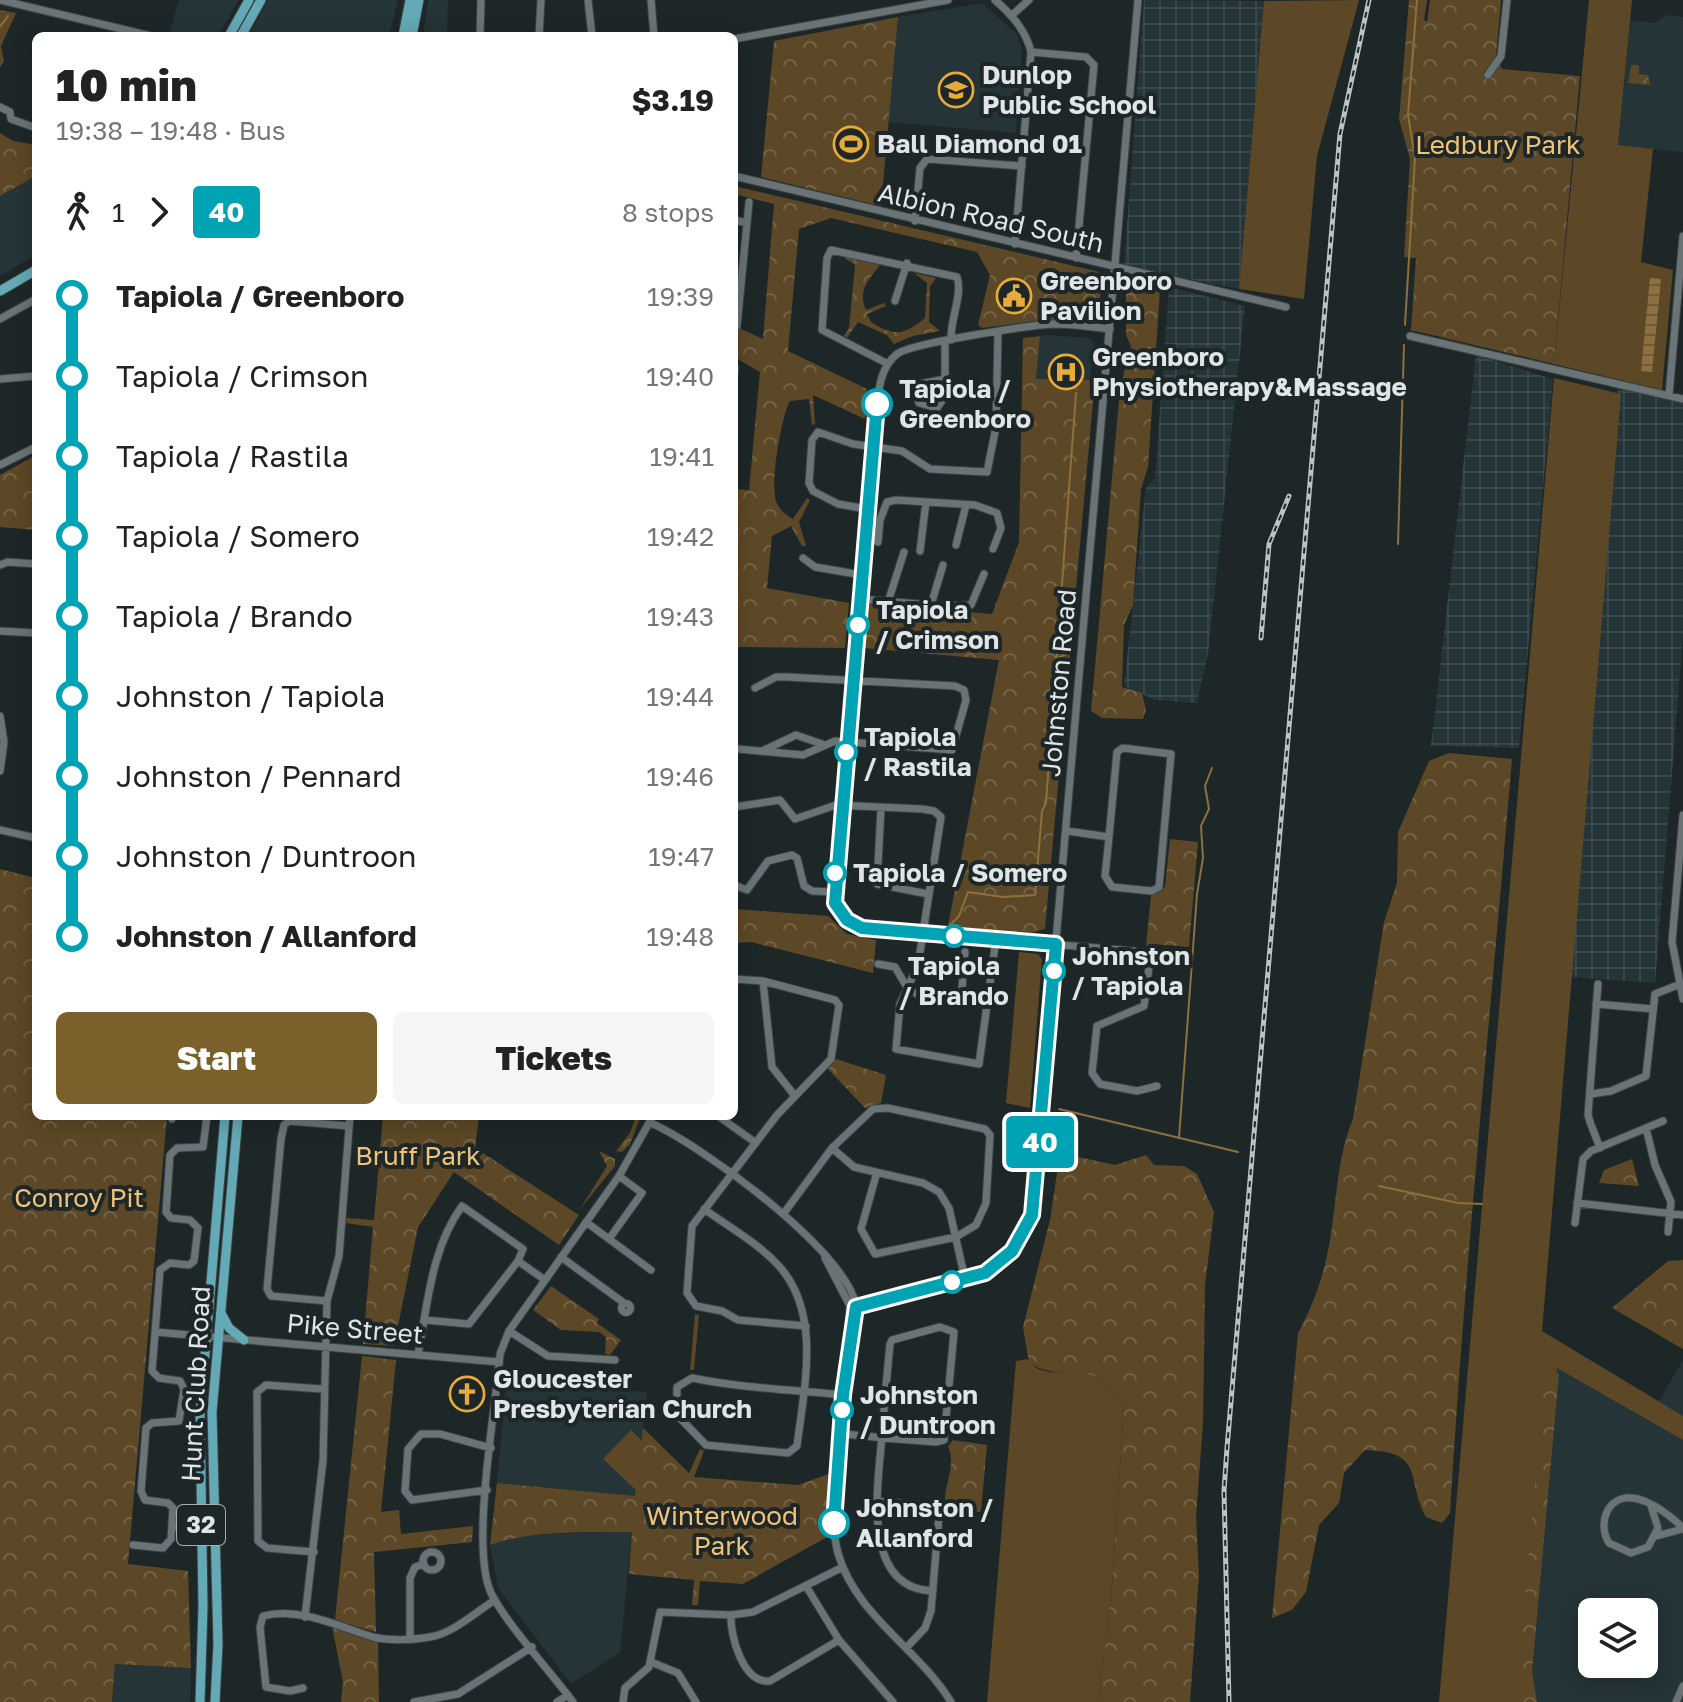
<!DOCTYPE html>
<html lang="en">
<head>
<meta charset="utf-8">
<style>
  body { margin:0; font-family:"Golos Text",sans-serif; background:#f6f6f6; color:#222; height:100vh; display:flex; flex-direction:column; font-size:30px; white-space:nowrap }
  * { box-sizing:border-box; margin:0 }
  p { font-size:26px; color:#767676 }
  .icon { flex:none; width:44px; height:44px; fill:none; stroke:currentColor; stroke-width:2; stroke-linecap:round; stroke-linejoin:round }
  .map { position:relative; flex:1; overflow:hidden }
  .sheet { position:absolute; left:32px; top:32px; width:706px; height:1088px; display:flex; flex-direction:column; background:#fff; border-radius:12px; box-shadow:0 4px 20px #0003 }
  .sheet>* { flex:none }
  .badge { padding:0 16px; border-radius:6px; font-size:28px; line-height:52px }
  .tools { position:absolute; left:1578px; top:1598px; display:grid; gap:16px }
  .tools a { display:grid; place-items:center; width:80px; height:80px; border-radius:12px; background:#fff; box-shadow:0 4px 20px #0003; font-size:40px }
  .map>.badge { position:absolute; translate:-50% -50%; box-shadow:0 0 0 4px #fff }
  .legs { display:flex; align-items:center; gap:12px; height:88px; padding:0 24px; font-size:26px }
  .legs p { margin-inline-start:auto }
  .head { display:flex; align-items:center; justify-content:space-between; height:136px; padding:0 24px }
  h1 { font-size:44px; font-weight:800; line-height:60px }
  .cta { display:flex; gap:16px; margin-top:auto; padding:16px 24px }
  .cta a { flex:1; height:92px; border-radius:12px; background:#7b602b; color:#fff; font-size:32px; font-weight:800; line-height:92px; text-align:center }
  .cta a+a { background:#f6f6f6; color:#222 }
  ul { padding:0 24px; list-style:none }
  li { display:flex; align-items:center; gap:28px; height:80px; font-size:30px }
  li i { display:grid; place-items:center; width:12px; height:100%; margin:0 10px; background:currentColor }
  li i::after { content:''; width:20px; height:20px; margin:-10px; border:6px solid; border-radius:50%; background:#fff }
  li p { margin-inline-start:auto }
  li:first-child i { background:linear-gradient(#0000 50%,currentColor 0) }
  li:last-child i { background:linear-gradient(currentColor 50%,#0000 0) }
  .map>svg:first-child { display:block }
</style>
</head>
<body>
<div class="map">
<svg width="1683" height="1702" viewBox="0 0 1683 1702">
  <defs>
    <pattern id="industrial-grid" width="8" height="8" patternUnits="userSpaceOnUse" patternTransform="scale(2)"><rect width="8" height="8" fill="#243437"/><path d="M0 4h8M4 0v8" fill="none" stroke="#39484a"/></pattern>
    <pattern id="forest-crowns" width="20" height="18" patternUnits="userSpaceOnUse" patternTransform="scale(2)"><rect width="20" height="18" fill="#5c4826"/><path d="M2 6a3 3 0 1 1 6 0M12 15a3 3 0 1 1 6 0" fill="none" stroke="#736246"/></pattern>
    <pattern id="water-rules" width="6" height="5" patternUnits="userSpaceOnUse" patternTransform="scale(2)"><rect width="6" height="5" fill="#8d703e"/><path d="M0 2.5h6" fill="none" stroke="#6c5d41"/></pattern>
  </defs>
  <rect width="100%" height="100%" fill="#1e2728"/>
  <!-- built -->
  <path fill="#243437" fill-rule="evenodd" d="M179 0H239L218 36H177L169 34Z
    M268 0H398L389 36H248Z
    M428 0H448L447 36H423Z
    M982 3 1017 34 1022 48 1016 133 888 122 898 17Z
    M1666 15 1683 17V152L1618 146 1630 20 1655 23Z
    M36 176V255L0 276V196Z
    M1047 335 1089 338 1094 343 1090 383 1036 379 1040 336Z
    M1683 1360V1702H1525L1557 1367 1648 1420ZM1592 1612H1644V1664H1592Z
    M506 1382 647 1392 635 1496 497 1483Z
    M632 1532 620 1652 571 1684 498 1588 490 1545 513 1537 541 1534Z
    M115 1664 191 1668 190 1702H112Z"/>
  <!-- industrial -->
  <path fill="url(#industrial-grid)" d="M1144 0 1264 1 1239 289 1124 266Z
    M1169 287 1245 306 1208 654 1197 703 1155 700 1124 686 1146 488 1155 478Z
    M1476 355 1553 379 1519 748 1431 746Z
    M1618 386 1683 402V635L1655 983 1569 977Z"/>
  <!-- grass -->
  <path fill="#5c4826" d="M1359 0 1317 156 1304 299 1239 289 1264 1Z
    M1589 0H1632L1618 145 1653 149 1641 262 1673 270 1662 390 1554 364Z
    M1554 378 1621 394 1542 1331 1683 1416V1440L1557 1368 1529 1702H1439Z
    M1019 952 1038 954 1042 959 1030 1108 1006 1103Z
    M695 1314 699 1315 694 1370H690Z
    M1027 1359C1050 1391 1095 1347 1124 1407L1112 1587 1098 1702H987L1016 1361Z
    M631 1430 687 1485 660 1513 603 1459Z"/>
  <!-- forest -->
  <path fill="url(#forest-crowns)" d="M1409 0H1427L1424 20 1427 22 1430 0H1501L1496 56 1502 69 1580 76 1554 364 1411 330 1416 258 1404 257 1410 159 1399 119Z
    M0 10 16 13 1 46 4 61 0 67Z
    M898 17 881 206 761 177 774 41Z
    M1634 65 1639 66V74L1648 75 1650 85 1628 83 1631 66Z
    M0 133 13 141 36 145V176L0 196Z
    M734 186 1104 273 1096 322 1043 320 982 328 978 325 990 275 977 252 831 218 799 229 788 351 867 389 865 419 813 395 815 424 812 425 809 399 790 401C781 417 770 483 776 501 779 510 785 514 793 519L807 498 810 500 799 522 806 546H802L791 526 772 536 767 588 849 603 845 648 734 647V489L749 490 760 372 734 357V326L763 339 774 204 734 194Z
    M842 256 880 265C869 280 857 290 866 310L884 303 886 306 867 314 871 322C894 337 905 335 925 318L927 283 914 273 936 278 930 286 929 322 940 331 913 336 894 344 887 335 858 322 847 338 844 336 849 328 855 265Z
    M1130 280 1155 283 1160 290 1148 467 1141 489 1133 605 1124 625 1122 687 1142 693 1146 710 1143 719 1102 718 1091 711 1120 389 1131 346 1126 335V285Z
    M1040 336 1036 379 1095 380 1045 929 1027 934 948 926 999 660 863 648 866 604 992 614 1019 542 1023 338Z
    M36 455V530L0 527V475Z
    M1449 753 1512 759C1491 1010 1465 1261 1450 1513L1442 1523 1426 1517C1405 1477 1426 1452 1365 1450L1344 1473 1339 1503 1319 1525 1306 1592 1292 1610 1272 1618 1298 1333C1314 1304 1325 1272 1330 1240 1337 1198 1337 1158 1353 1119L1384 922 1397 883 1398 832 1429 761Z
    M1170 839 1198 842 1189 947 1153 944 1149 948 1146 946 1151 896 1165 887Z
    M0 869 36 878V1116H167L128 1564 188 1571 191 1668 115 1664 112 1702H0Z
    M734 909 828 916 847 934 876 940 873 973 751 942 734 943Z
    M836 1059 886 1075 881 1103 865 1108 828 1069Z
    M383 1116H479L475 1148 579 1215 559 1245 454 1172 418 1227 394 1346 363 1344 373 1227 346 1223V1218L374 1220Z
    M636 1116H641L630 1144 622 1152 616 1151 630 1133Z
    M599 1151 615 1159V1166L580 1209 607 1166Z
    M1060 1153 1115 1165 1146 1155 1154 1165 1184 1166 1197 1174 1214 1212 1205 1285 1203 1423 1196 1517 1199 1575 1190 1702H1098L1112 1587 1124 1407C1098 1354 1068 1386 1029 1363L1023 1327 1050 1220Z
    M1632 1159 1639 1186 1599 1183 1604 1170Z
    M1683 1260V1349L1612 1308 1668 1261Z
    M551 1286 599 1319 597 1323 621 1340 610 1355 605 1354 606 1337 599 1332 561 1330 533 1310Z
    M362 1356 396 1360 381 1512 399 1510 401 1534 473 1526 472 1542 374 1552 376 1632 335 1620Z
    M1551 1368 1559 1374 1532 1672 1537 1702H1516L1544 1380Z
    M643 1428 689 1473 700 1449 704 1451 694 1477 798 1485 829 1474 827 1537 743 1584 700 1581 698 1605H692L694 1580 629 1574 632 1532C585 1533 535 1529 490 1545L497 1483 635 1496Z
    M953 1440 987 1445 981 1512 947 1511C939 1491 958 1469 948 1446Z
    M332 1626 378 1641 379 1702H341L343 1682Z"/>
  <!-- water -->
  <path fill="url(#water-rules)" d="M1650 278 1661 279 1652 372 1641 371Z"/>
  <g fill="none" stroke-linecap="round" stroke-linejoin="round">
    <!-- stream -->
    <path stroke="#8d703e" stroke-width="2" d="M0 27 8 16
      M1405 325 1415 158 1408 115 1417 0
      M1398 544 1404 345
      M1056 659 1066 654
      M952 923 959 916 968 892 1003 897 1035 895 1042 811 1046 803 1076 393
      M1059 1109 1238 1152
      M1179 1138 1197 894 1203 858 1201 826 1209 809 1205 786 1212 768
      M1379 1186 1458 1203 1482 1204"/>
    <!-- minor casing -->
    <g stroke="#3c4344" stroke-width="9">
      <path id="minor" d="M0 0 151 36
        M588 0 592 36
        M651 0 654 36
        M995 0C1011 14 1026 30 1031 52L1015 244
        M1012 15 1029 0
        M480 36 481 0
        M539 36 541 0
        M734 39 948 0
        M1031 52 1086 57 1094 65 1076 258
        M1488 75 1501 56 1507 0
        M0 107 10 112 11 119 36 128
        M734 176 1286 307
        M734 220 747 223
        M915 221 920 168 927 159 1022 166
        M895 301 907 263
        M0 319 36 299
        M737 326 749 202
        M1110 329C1091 327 1072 324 1054 324 1032 325 911 343 897 354 882 366 879 385 877 404L833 892 838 910 862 928 1144 952 1150 959 1144 1006 1097 1026 1092 1073 1100 1084 1137 1091 1157 1086
        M1410 336 1683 399
        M945 341V396L937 408 919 403 916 393 920 384 945 379
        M888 364 822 330 827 258 831 250 957 277C963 295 950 319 951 340
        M734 376 735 368
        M0 379 36 376
        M1669 395 1683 236
        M0 465 36 447
        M867 509 838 504 813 491 809 483 812 440 818 432 853 444 902 451 930 469 987 472 996 427 998 334
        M878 542 880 520 887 502 896 500 975 505 997 513 1001 528 993 549
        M956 545 966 505
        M920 551 926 502
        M803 558 815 567 862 575
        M0 565 8 562 36 564
        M860 599 942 606 971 605 984 574
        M888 602 904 552
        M931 605 943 565
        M0 631 36 633
        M0 716 4 742 0 771
        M738 749 803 755 835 741 952 750 966 700 964 690 955 686 787 677H776L755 688
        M762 751 796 735 822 744
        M734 807 780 800 795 819 836 805 922 809 934 811 941 817 918 965 900 1004 896 1049 979 1064 996 939
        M881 808 877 884 928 894
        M1683 815 1672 942 1683 999
        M0 830 36 838
        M1067 831 1109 837 1105 876 1112 887 1152 891 1159 887 1171 754 1123 748 1117 752 1109 837
        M734 885 747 890 768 861 792 855 797 858 804 886 812 891 833 892
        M878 964 895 967 908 989 921 996 986 1002
        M734 979 763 981 835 1000 839 1005 831 1059 777 1115 692 1226 687 1293 696 1306 722 1311 738 1320 806 1326
        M763 981 772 1067 795 1096
        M961 1000 965 952
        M1596 1004 1653 1009
        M1591 1094 1611 1091 1646 1076 1655 994 1678 985
        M718 1116 756 1143
        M172 1119 173 1116
        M651 1123C701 1145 847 1251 856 1306 859 1325 850 1352 847 1372 839 1419 826 1509 838 1553 855 1615 919 1649 951 1702
        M1591 1125 1588 1115 1598 984
        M1592 1127 1600 1148
        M1646 1128 1655 1165 1671 1202 1668 1232
        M832 1148 854 1167 923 1183 939 1192 949 1208 965 1279
        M1577 1203 1683 1215
        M704 1209C729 1227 758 1243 779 1266 822 1314 804 1388 797 1446L788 1453 706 1445 677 1415V1387L692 1378C742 1388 793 1390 843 1395
        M784 1213 832 1148 873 1109 888 1108 985 1129 990 1135 986 1203 976 1225 956 1237 875 1254 861 1229 877 1172
        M586 1222 651 1270
        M1575 1223 1583 1159 1591 1151 1663 1121
        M609 1239 642 1193 619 1176
        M561 1257 624 1303
        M825 1258 850 1306
        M518 1261 545 1280
        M327 1301 271 1296 267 1289 281 1139 284 1125 289 1121 349 1126
        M621.5 1308a4.5 4.5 0 1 1 9 0a4.5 4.5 0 1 1-9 0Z
        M850 1306 901 1290 972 1278 993 1269 1021 1239 1032 1215 1138 0
        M854 1307 902 1297 909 1291
        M509 1331 548 1356 615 1360
        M155 1332 499 1362
        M848 1332 850 1306
        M418 1354C428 1303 431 1249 462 1206L523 1249 518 1261 469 1324 425 1320
        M840 1433C871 1438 904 1439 936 1442L944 1440 954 1332 940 1327 892 1340 890 1344C887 1375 884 1406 882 1436 878 1484 860 1589 933 1591
        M487 1490 412 1500 405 1491 408 1449 421 1434H440L491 1448
        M876 1501 930 1506 939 1516 931 1611 925 1628 906 1648
        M1651 1506 1658 1528 1648 1547 1631 1553 1609 1543C1597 1524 1607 1495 1633 1498 1650 1500 1671 1516 1683 1528
        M172 1526 201 1530
        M1656 1536 1683 1529
        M133 1545 163 1548 171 1539 173 1508 168 1503 145 1500 141 1491 146 1428 152 1423 179 1421 184 1389 180 1381 159 1378 152 1371 160 1270 170 1263 189 1265 194 1261 198 1228 190 1220 171 1218 166 1212 170 1155 177 1148 203 1147 207 1116
        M314 1552 267 1548 258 1541 257 1392 266 1385 322 1389
        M423 1561a9 9 0 1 1 18 0a9 9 0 1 1-18 0Z
        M806 1586 839 1640 893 1702
        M731 1615C730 1636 743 1684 770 1681L839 1640
        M305 1617 323 1460 327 1301 339 1256 350 1116
        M410 1638V1578L415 1567 424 1564
        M651 1662 678 1673 696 1702
        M303 1688 290 1691 266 1687 260 1627 263 1616C298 1606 340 1627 373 1637 388 1641 414 1640 430 1637 452 1634 476 1612 495 1600
        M414 1702 458 1694 532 1647
        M557 1702 568 1695
        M573 1702C550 1671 509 1627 492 1595 469 1551 496 1409 500 1354L509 1331 619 1176 653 1116
        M623 1702 625 1688 649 1667 660 1612 731 1615 753 1612 843 1567
        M1676 1702 1683 1686"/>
    </g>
    <!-- major casing -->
    <g stroke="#3c4344" stroke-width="11">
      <path id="major" d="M229 36 249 0
        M241 36 261 0
        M403 36 410 0
        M412 36 419 0
        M0 291 36 270
        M221 1313 229 1328 244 1340
        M200 1702 203 1607 200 1413 225 1116
        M215 1702 218 1644 212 1412 238 1116"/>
    </g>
    <!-- minor -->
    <use href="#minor" stroke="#6a7476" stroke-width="7"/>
    <!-- major -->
    <use href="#major" stroke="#64a9b6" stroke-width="9"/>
    <!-- rail casing -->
    <g stroke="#bdc3c4" stroke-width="5">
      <path id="rail" d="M1261 638 1269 544 1289 496
        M1229 1702 1224 1491 1227 1448 1340 134 1369 0"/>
    </g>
    <!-- rail -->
    <use href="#rail" stroke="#1e2728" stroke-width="2" stroke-dasharray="6" stroke-linecap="butt"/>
  </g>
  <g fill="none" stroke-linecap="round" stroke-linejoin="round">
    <!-- line-1 casing -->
    <g stroke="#fff" stroke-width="18">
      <path id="line-1" d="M834 1523 843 1395 856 1307 985 1273 1012 1251 1032 1215 1056 944 862 928 847 920 835 903 877 404"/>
    </g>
    <!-- line-1 -->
    <use href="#line-1" stroke="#00a3b4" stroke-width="12"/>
  </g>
  <!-- icons -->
  <defs>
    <g id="school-ring" transform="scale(1.8)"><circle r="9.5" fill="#1e2728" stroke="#e8ab37" stroke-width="1.5"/><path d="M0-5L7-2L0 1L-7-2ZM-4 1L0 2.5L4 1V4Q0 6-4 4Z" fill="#e8ab37"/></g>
    <g id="stadium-ring" transform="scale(1.8)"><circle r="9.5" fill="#1e2728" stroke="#e8ab37" stroke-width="1.5"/><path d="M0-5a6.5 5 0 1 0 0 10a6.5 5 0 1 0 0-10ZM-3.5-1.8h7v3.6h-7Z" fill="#e8ab37"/></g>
    <g id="civic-ring" transform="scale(1.8)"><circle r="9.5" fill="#1e2728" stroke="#e8ab37" stroke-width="1.5"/><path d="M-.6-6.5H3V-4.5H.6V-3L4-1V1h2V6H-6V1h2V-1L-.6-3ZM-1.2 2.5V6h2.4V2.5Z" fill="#e8ab37"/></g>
    <g id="hospital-ring" transform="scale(1.8)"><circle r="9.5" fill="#1e2728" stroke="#e8ab37" stroke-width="1.5"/><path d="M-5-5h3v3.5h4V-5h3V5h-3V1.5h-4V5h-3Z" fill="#e8ab37"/></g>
    <g id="church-ring" transform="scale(1.8)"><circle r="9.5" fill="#1e2728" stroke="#e8ab37" stroke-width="1.5"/><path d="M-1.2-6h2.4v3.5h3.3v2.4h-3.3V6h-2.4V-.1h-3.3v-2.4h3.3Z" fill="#e8ab37"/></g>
  </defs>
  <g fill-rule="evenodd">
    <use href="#school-ring" x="956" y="90"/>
    <use href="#stadium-ring" x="851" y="144"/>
    <use href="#civic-ring" x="1014" y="296"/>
    <use href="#hospital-ring" x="1066" y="372"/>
    <use href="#church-ring" x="467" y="1394"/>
  </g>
  <!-- markers -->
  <g fill="#fff" stroke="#00a3b4" stroke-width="4">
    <circle cx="877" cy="404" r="14"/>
    <circle cx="858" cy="625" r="10"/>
    <circle cx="846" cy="752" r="10"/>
    <circle cx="835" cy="873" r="10"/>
    <circle cx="954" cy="936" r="10"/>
    <circle cx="1054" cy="971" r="10"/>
    <circle cx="952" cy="1282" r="10"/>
    <circle cx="842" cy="1410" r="10"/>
    <circle cx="834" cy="1523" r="14"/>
  </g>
  <g text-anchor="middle" stroke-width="8" stroke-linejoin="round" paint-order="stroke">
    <!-- shield labels -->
    <rect fill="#1e2728" stroke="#a6adae" stroke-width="2" x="177" y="1505" width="48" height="40" rx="6"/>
    <g font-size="24" font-weight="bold" fill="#e0e6e7">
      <text x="201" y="1533">32</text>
    </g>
    <!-- poi labels -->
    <g font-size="26" font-weight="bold" fill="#e0e6e7" stroke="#1e2728" text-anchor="start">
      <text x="982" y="84">Dunlop<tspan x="982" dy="30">Public School</tspan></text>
      <text x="877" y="153">Ball Diamond 01</text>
      <text x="1040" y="290">Greenboro<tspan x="1040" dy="30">Pavilion</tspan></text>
      <text x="1092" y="366">Greenboro<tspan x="1092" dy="30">Physiotherapy&amp;Massage</tspan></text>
      <text x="493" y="1388">Gloucester<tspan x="493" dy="30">Presbyterian Church</tspan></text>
    </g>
    <!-- park labels -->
    <g font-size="26" fill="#f0c378" stroke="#1e2728">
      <text x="1498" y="154">Ledbury Park</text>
      <text x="418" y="1165">Bruff Park</text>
      <text x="79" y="1207">Conroy Pit</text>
      <text x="722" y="1525">Winterwood<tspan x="722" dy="30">Park</tspan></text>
    </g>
    <!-- street labels -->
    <g font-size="26" fill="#e0e6e7" stroke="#1e2728">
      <text transform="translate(991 218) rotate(13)" y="9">Albion Road South</text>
      <text transform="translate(1059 683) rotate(-85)" y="9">Johnston Road</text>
      <text transform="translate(355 1329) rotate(5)" y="9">Pike Street</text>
      <text transform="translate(196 1384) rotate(-87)" y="9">Hunt Club Road</text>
    </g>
    <!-- stop labels -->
    <g font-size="26" font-weight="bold" fill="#e0e6e7" stroke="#1e2728" text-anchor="start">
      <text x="899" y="398">Tapiola /<tspan x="899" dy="30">Greenboro</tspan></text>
      <text x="876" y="619">Tapiola<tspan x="876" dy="30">/ Crimson</tspan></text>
      <text x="864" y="746">Tapiola<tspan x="864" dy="30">/ Rastila</tspan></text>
      <text x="853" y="882">Tapiola / Somero</text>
      <text x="1072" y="965">Johnston<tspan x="1072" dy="30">/ Tapiola</tspan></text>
      <text x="954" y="975" text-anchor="middle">Tapiola<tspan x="954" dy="30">/ Brando</tspan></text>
      <text x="860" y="1404">Johnston<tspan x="860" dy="30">/ Duntroon</tspan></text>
      <text x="856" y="1517">Johnston /<tspan x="856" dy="30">Allanford</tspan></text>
    </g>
  </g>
</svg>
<div class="tools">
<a><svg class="icon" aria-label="layers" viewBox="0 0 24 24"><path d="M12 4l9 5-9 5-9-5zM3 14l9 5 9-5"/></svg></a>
</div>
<b class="badge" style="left:1040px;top:1142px;background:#00a3b4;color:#fff">40</b>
<section class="sheet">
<div class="head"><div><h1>10 min</h1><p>19:38 – 19:48 · Bus</p></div><b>$3.19</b></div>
<div class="legs"><svg class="icon" aria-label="walk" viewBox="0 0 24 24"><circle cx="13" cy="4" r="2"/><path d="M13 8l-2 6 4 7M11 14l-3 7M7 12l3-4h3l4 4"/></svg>1<svg class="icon" aria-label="forward" viewBox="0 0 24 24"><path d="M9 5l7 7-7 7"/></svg><b class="badge" style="background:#00a3b4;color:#fff">40</b><p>8 stops</p></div>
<ul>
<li><i style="color:#00a3b4"></i><b>Tapiola / Greenboro</b><p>19:39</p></li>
<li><i style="color:#00a3b4"></i><span>Tapiola / Crimson</span><p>19:40</p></li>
<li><i style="color:#00a3b4"></i><span>Tapiola / Rastila</span><p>19:41</p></li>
<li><i style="color:#00a3b4"></i><span>Tapiola / Somero</span><p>19:42</p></li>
<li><i style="color:#00a3b4"></i><span>Tapiola / Brando</span><p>19:43</p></li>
<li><i style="color:#00a3b4"></i><span>Johnston / Tapiola</span><p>19:44</p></li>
<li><i style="color:#00a3b4"></i><span>Johnston / Pennard</span><p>19:46</p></li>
<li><i style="color:#00a3b4"></i><span>Johnston / Duntroon</span><p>19:47</p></li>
<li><i style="color:#00a3b4"></i><b>Johnston / Allanford</b><p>19:48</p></li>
</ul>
<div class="cta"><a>Start</a><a>Tickets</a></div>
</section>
</div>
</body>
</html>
